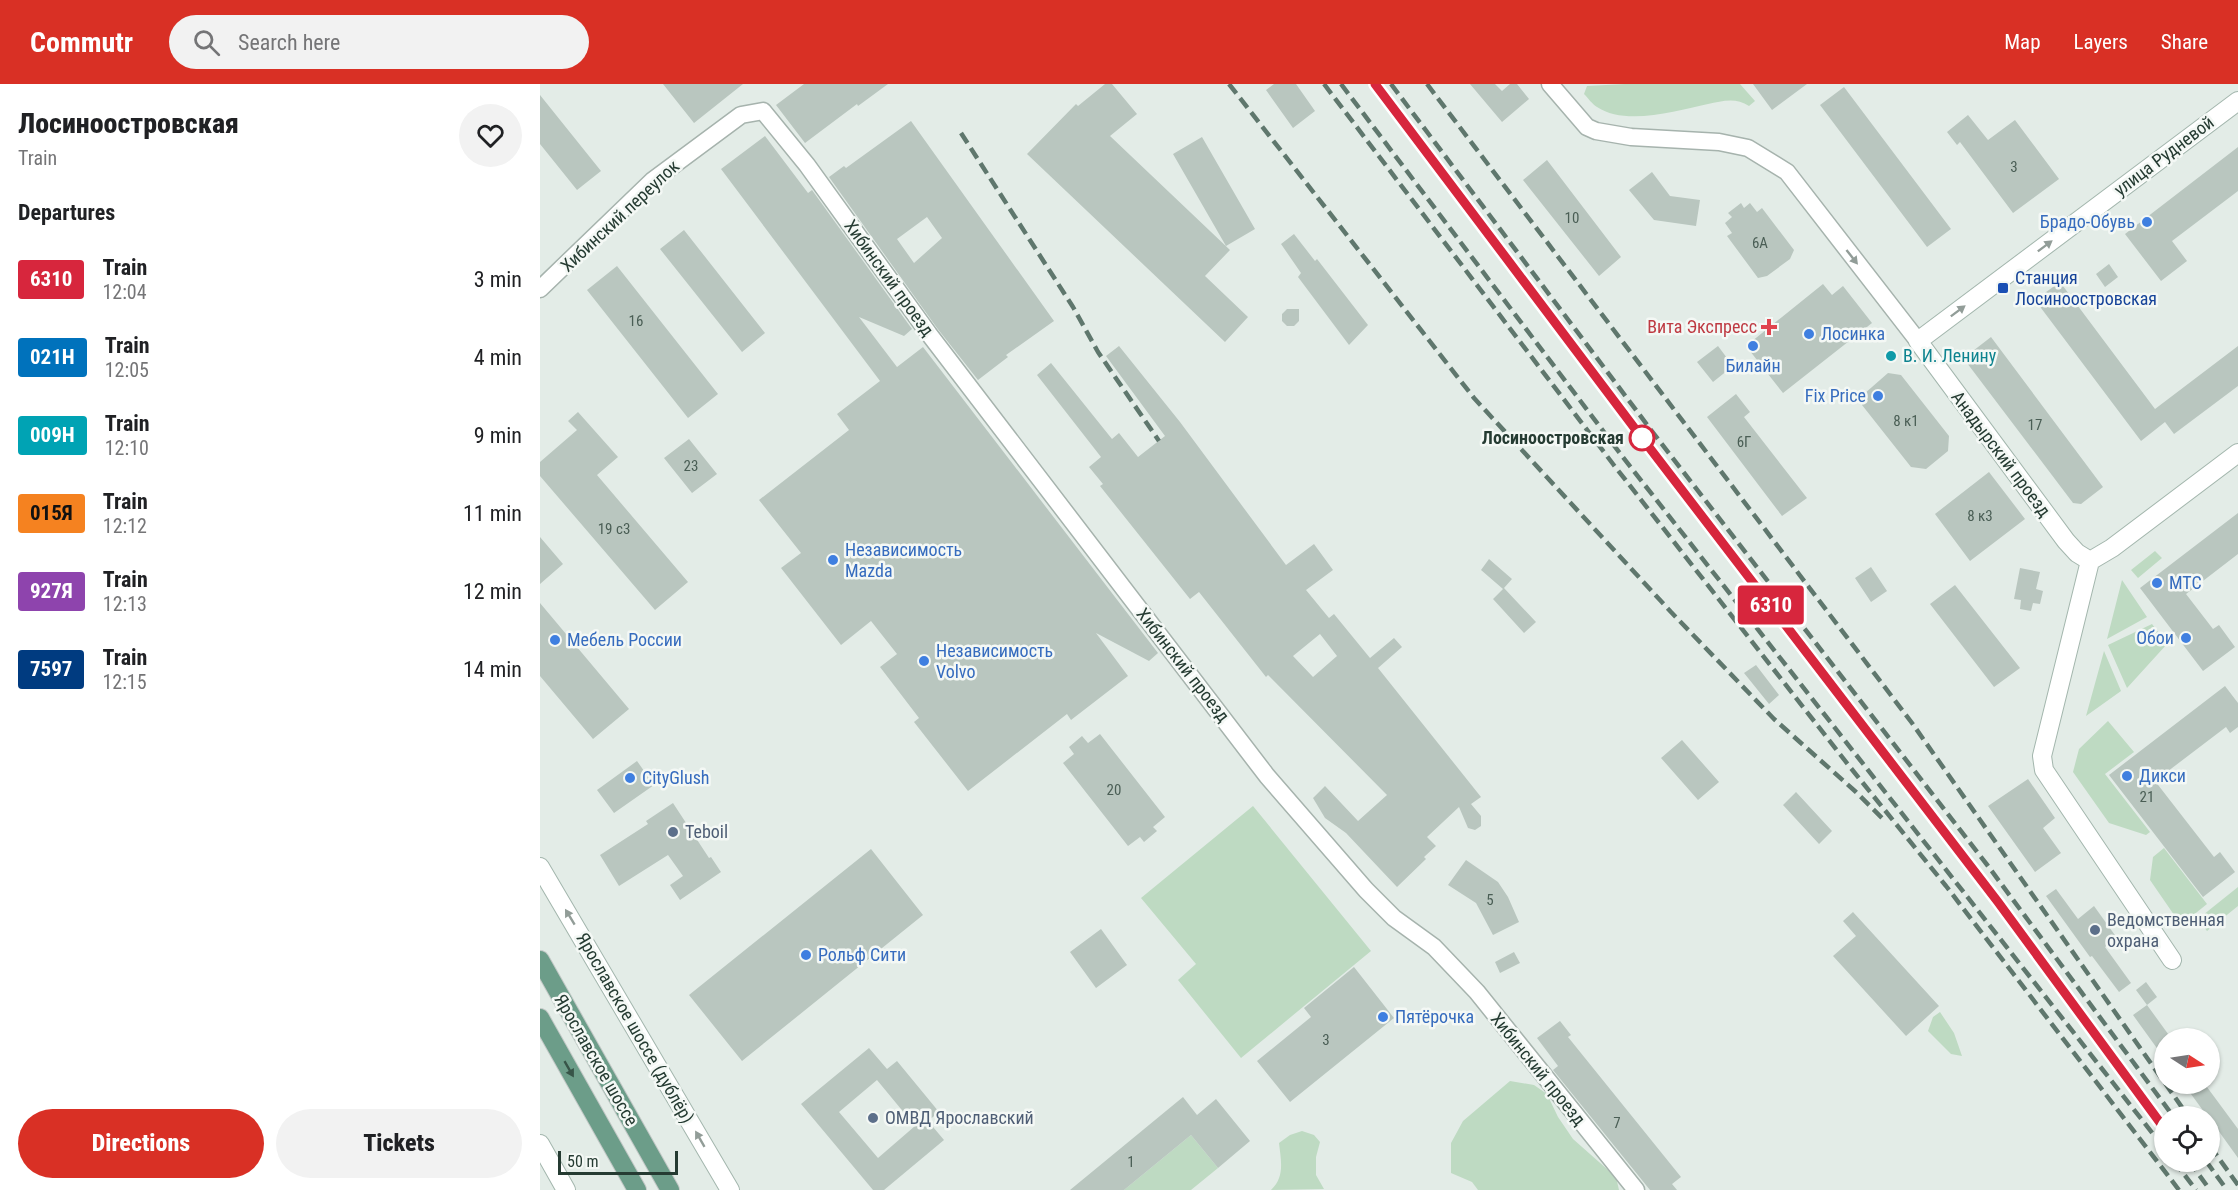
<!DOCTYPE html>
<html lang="en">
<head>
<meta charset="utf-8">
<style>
  body { margin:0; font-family:"Roboto Condensed",sans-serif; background:#f2f2f2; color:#202124; height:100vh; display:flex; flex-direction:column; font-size:22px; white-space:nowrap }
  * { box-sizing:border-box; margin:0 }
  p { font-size:20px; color:#757577 }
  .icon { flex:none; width:33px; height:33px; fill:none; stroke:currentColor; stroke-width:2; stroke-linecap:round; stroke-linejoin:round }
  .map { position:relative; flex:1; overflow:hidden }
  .details { display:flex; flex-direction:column; background:#fff; width:540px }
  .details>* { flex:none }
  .badge { padding:0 12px; border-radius:4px; font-size:21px; line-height:39px }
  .needle { width:39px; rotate:102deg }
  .tools { position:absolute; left:1614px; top:944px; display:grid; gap:12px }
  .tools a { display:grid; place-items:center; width:66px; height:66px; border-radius:50%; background:#fff; box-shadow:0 2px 4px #0004; font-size:30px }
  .scale { position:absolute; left:18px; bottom:15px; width:120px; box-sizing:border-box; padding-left:6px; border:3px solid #253b32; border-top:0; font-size:16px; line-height:21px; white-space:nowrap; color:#253b32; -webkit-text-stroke:4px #f4f8f5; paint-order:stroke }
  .map>.badge { position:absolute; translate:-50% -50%; box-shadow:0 0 0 3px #fff }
  h2 { padding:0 18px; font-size:22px; line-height:54px }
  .round { display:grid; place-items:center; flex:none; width:63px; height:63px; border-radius:32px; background:#f2f2f2 }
  .headline { display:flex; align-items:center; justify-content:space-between; height:102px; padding:0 18px }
  h1 { font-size:28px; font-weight:800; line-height:45px }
  .button { display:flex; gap:12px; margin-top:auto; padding:12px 18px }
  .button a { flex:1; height:69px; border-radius:36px; background:#d93025; color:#fff; font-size:24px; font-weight:800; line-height:69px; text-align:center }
  .button a+a { background:#f2f2f2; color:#202124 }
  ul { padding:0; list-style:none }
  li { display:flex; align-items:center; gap:18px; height:78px; padding:0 18px }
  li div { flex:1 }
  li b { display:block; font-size:22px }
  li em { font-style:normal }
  li .badge { min-width:66px; font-weight:700; text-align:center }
  header { display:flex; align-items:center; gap:36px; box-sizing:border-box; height:84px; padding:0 30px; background:#d93025; color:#fff }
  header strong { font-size:28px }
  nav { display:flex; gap:33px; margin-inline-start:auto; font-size:21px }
  .search { width:420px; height:54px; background:#f2f2f2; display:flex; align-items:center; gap:15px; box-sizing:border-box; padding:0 21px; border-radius:33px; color:#757577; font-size:22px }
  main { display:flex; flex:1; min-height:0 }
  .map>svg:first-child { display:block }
</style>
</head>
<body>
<header>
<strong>Commutr</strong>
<div class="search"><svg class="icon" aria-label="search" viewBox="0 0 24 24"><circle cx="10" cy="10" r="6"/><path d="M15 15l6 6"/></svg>Search here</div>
<nav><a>Map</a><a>Layers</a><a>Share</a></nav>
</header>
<main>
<section class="details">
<div class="headline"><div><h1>Лосиноостровская</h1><p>Train</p></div><a class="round"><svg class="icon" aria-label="heart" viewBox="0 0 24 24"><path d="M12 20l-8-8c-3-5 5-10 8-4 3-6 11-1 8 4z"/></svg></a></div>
<h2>Departures</h2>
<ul>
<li><span class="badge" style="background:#d7263d;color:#fff">6310</span><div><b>Train</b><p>12:04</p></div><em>3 min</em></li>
<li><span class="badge" style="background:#0072bc;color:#fff">021Н</span><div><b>Train</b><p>12:05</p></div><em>4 min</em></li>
<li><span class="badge" style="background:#00a3b4;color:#fff">009Н</span><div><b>Train</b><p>12:10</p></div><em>9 min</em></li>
<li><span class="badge" style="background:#f58220;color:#111">015Я</span><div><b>Train</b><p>12:12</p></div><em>11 min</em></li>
<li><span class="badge" style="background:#8e44ad;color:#fff">927Я</span><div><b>Train</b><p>12:13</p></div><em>12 min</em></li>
<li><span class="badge" style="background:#003b80;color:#fff">7597</span><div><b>Train</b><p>12:15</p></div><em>14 min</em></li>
</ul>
<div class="button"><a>Directions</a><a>Tickets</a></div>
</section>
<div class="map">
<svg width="1698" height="1106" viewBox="0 0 1698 1106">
  <rect width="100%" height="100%" fill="#e3ece7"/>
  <!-- green -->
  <path fill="#bedac2" d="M1085 0H1200L1215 17 1209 22C1196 13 1182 17 1168 20 1137 27 1085 42 1057 23 1052 20 1048 14 1044 10L1047 2Z
    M1615 467 1622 474 1598 494 1591 486Z
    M1582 496 1607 533 1567 555Z
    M1612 540 1627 560 1587 604 1568 561Z
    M1564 567 1581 607 1546 632Z
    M1568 637 1594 668 1565 690 1610 748 1606 751 1569 739 1533 688 1539 665Z
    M713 722 831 867 701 974 638 896 656 880 601 814Z
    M1624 764 1667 820 1641 841 1610 796 1613 773Z
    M1698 803V822L1667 847 1658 835Z
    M1400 928 1414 949 1422 972 1411 970 1388 947 1393 933Z
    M970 997 994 1001 1007 1010 1018 1033 1033 1055 1076 1093 1079 1106H938L932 1098 911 1089V1059L923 1037Z
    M762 1047 774 1051 780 1058 776 1073V1091L784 1105 731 1106C745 1093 741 1077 739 1059L750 1051Z
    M651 1051 678 1084 651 1106H584Z"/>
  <!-- building -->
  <path fill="#b9c6bf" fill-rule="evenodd" d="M123 0H203L154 39Z
    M264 0H348L318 22 317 20 265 59 236 21Z
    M565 0H572L597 30 570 52 690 166 665 192 708 233 685 258 487 70 536 20 538 22Z
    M734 0H756L775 27 753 44 726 6Z
    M930 0H955L962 7 970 0H977L989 15 962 38Z
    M1213 0H1267L1232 26Z
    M1304 3 1411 145 1387 163 1280 21Z
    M0 11 61 87 37 106 0 60Z
    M1428 31 1448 56 1475 36 1519 95 1473 129 1420 58 1417 61 1407 48Z
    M371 37 514 237 466 271 468 273 438 296 397 244 289 93 304 82 306 84ZM387 133 402 154 374 179 357 155Z
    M225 52 268 109 272 106 372 245 364 252 319 233 357 283 383 263 618 569 609 577 556 549 588 592 531 636 527 630 428 707 374 638 379 634 340 583 357 570 331 537 301 561 241 484 261 469 219 416 309 346 297 330 340 297 181 85Z
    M662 53 715 145 686 162 633 70Z
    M1698 63V107L1632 157 1647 177 1621 197 1585 150Z
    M1007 76 1081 173 1059 192 983 96Z
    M1112 88 1130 112 1160 116 1156 142 1114 136 1089 106Z
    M1201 119 1204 124 1210 119 1217 128 1222 124 1254 166 1250 175 1227 192 1218 194 1187 152 1192 149 1185 139 1192 133 1188 129Z
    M144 146 225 249 202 268 120 165Z
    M754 150 775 177 777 175 828 241 809 261 758 193 761 189 741 160Z
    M1569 180 1578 193 1565 203 1556 190Z
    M77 182 178 310 148 334 47 206Z
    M1520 198 1615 325 1698 262V302L1634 350 1625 338 1601 357 1495 216Z
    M1283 200 1292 211 1303 202 1332 239 1243 309 1206 262Z
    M747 225H759V237L754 242H747L742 237V230Z
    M1451 253 1563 403 1541 420 1533 419 1427 279 1429 270Z
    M579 262 640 338 746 481 774 460 793 486 766 506 789 534 794 530 830 574 854 554 862 563 838 584 941 713 931 720 941 732V742L935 746 928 744 919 723 887 753 896 762 884 773 886 775 857 803 806 749 785 734 773 714 785 702 818 737 847 711 728 591 726 593 659 508 650 515 560 402 563 400 549 383 561 373 497 291 511 279 572 355 579 349 598 373 625 352 566 272ZM780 550 797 572 773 593 753 572Z
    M1178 262 1193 282 1173 298 1157 278Z
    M1348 289 1361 291 1409 352 1408 367 1386 385 1371 383 1322 321 1324 310Z
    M1196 310 1210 328 1204 333 1267 414 1242 432 1167 333Z
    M38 328 78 373 57 391 148 498 115 526 0 392V378L37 346 28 337Z
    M149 355 177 390 152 409 124 374Z
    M1449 388 1485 435 1430 477 1395 430Z
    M1698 429V470L1646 510 1673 545 1679 541 1695 563 1663 587 1600 504Z
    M0 453 23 480 0 500Z
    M949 475 972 495 964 504 996 538 984 549 953 515 963 505 941 486Z
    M1331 483 1347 507 1331 518 1315 494Z
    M1480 484 1500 488 1496 505 1503 507 1500 520 1493 519 1491 527 1480 525 1481 516 1474 515Z
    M1415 501 1480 584 1454 603 1390 520Z
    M0 519 89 625 53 655 0 592Z
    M1216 581 1239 611 1229 620 1204 589Z
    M1685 602 1698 619V643L1690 649 1686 643 1615 697 1674 773 1680 768 1695 788 1663 813 1569 691Z
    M560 650 625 733 613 743 617 747 604 758 600 753 588 762 523 679 534 670 529 663 542 652 548 659Z
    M1142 656 1179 698 1158 716 1121 674Z
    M97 677 114 701 74 729 57 706Z
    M1488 695 1515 734 1503 744 1521 769 1495 788 1448 722Z
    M1256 708 1292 747 1279 760 1243 721Z
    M133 719 169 774 171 773 181 788 140 816 130 801 143 792 128 771 79 802 60 771 108 740 106 737Z
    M331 765 383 831 202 977 149 911Z
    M926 776 958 798 968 813 979 838 953 851 936 819 908 801Z
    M1516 805 1538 835 1554 822 1577 854 1565 863 1591 899 1579 908 1552 872 1550 873 1506 812Z
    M1313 828 1399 922 1366 952 1293 872 1316 852 1303 837Z
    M561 845 587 881 556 904 530 868Z
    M974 868 980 879 960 889 955 878Z
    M814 883 854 934 750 1018 717 977 771 933 764 924Z
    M1606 898 1617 913 1607 921 1596 906Z
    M1607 921 1631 954H1624V974L1593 931Z
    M1020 937 1031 951 1028 953 1141 1093 1132 1100 1137 1106H1110L1013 986 1018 982 997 954Z
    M329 964 347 985 357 977 399 1028 388 1037 404 1056 344 1106H333L261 1020ZM337 996 375 1042 338 1074 299 1028Z
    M1643 999H1664L1698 1045V1074L1670 1035V1032H1667Z
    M643 1013 657 1031 676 1015 710 1057 678 1084 651 1051 584 1106H530Z"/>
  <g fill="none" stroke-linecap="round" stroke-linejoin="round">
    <!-- street casing -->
    <g stroke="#a6b3ad" stroke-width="19">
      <path id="street" d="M1010 0 1047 43 1056 47 1091 53 1179 58 1208 64 1247 88 1378 257
        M0 205 112 97 201 31 223 27 267 81 389 250 727 692 826 806 854 834 894 863 937 908 1096 1106"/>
    </g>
    <!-- secondary casing -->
    <g stroke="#a3b6ad" stroke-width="20">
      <path id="secondary" d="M1550 477 1537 469 1526 457 1378 257 1698 17
        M1550 477 1502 672 1504 686 1632 876
        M1550 477 1572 464 1698 369
        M0 783 190 1106
        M0 1060 26 1106"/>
    </g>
    <!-- primary casing -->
    <g stroke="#c2c8c6" stroke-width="20">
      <path id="primary" d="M0 876 130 1106
        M0 934 97 1106"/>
    </g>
    <!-- street -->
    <use href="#street" stroke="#fff" stroke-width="16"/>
    <!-- secondary -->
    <use href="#secondary" stroke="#fff" stroke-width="18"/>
    <!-- primary -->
    <use href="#primary" stroke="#6c9d89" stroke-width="18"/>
    <!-- rail -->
    <path stroke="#5f776d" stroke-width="4.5" stroke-dasharray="12 6" stroke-linecap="butt" d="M689 0 934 314 1131 528 1234 635 1316 708 1342 734
      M784 0 1073 380 1310 683 1406 802 1639 1106
      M801 0 1082 372 1624 1064
      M835 0 1102 354 1458 818 1624 1044
      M851 0 1111 346 1448 782 1633 1032
      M887 0 1372 639 1624 998
      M421 49 533 223 558 268 619 357
      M1625 999 1648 1032
      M1670 1062 1698 1101
      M1634 1077 1656 1106
      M1649 1077 1670 1106
      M1666 1077 1687 1106"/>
  </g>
  <!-- one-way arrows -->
  <defs><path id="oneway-solid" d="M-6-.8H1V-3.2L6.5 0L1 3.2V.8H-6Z" transform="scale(1.5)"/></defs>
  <g fill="#929d98">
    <use href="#oneway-solid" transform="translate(1505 162) rotate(-37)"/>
    <use href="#oneway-solid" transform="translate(1312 173) rotate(52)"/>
    <use href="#oneway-solid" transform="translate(1418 227) rotate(-37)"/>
    <use href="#oneway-solid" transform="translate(30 833) rotate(-121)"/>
    <use href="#oneway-solid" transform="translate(160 1055) rotate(-120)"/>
  </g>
  <use fill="#375448" href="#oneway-solid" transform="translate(29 985) rotate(60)"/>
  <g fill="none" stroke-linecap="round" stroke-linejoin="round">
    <!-- line casing -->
    <g stroke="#fff" stroke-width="14">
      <path id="line" d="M835 0 1102 354 1458 818 1624 1044"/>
    </g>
    <!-- line -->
    <use href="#line" stroke="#d7263d" stroke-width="9"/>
  </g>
  <!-- markers -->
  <g fill="#3f7fe0" stroke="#f4f8f5" stroke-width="2">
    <circle cx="1607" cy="138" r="6"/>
    <circle cx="1269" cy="250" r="6"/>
    <circle cx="1213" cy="262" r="6"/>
    <circle cx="1338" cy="312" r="6"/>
    <circle cx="293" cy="476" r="6"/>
    <circle cx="1617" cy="499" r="6"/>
    <circle cx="1646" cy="554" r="6"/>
    <circle cx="15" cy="556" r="6"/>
    <circle cx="384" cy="577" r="6"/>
    <circle cx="1587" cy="692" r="6"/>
    <circle cx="90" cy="694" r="6"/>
    <circle cx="266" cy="871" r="6"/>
    <circle cx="843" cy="933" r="6"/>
  </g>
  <rect fill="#1a4fb4" stroke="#f4f8f5" stroke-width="2" x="1457" y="198" width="12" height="12" rx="3"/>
  <path fill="#e0444e" stroke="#f4f8f5" stroke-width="2" d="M1226 234h6v6h6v6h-6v6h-6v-6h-6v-6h6z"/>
  <circle fill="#0f9aa8" stroke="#f4f8f5" stroke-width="2" cx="1351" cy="272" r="6"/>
  <circle fill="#fff" stroke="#d7263d" stroke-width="3" cx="1102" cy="354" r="12"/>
  <g fill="#5c6f8a" stroke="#f4f8f5" stroke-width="2">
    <circle cx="133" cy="748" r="6"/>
    <circle cx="1555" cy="846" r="6"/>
    <circle cx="333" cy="1034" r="6"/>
  </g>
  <g text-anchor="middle" stroke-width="5" stroke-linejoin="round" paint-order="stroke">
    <!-- number labels -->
    <g font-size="15" fill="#4a5e55">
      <text x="1474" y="88">3</text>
      <text x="1032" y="139">10</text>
      <text x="1220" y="164">6А</text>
      <text x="96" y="242">16</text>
      <text x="1366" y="342">8 к1</text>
      <text x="1495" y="346">17</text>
      <text x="1204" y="363">6Г</text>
      <text x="151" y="387">23</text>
      <text x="1440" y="437">8 к3</text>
      <text x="74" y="450">19 с3</text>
      <text x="574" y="711">20</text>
      <text x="1607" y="718">21</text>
      <text x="950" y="821">5</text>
      <text x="786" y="961">3</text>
      <text x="1077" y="1044">7</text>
      <text x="591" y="1083">1</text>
    </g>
    <!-- street labels -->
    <g font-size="18" fill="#253b32" stroke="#f4f8f5">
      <text transform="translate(1624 72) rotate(-37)" y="6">улица Рудневой</text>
      <text transform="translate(80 132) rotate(-43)" y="6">Хибинский переулок</text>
      <text transform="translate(349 194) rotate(54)" y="6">Хибинский проезд</text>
      <text transform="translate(1461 370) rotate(53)" y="6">Анадырский проезд</text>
      <text transform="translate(643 581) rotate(52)" y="6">Хибинский проезд</text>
      <text transform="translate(95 944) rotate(60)" y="6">Ярославское шоссе (дублёр)</text>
      <text transform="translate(56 976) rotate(60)" y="6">Ярославское шоссе</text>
      <text transform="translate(998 985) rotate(51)" y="6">Хибинский проезд</text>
    </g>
    <!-- shop labels -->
    <g font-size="18" fill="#366cbe" stroke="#f4f8f5" text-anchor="start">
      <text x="1595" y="144" text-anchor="end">Брадо-Обувь</text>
      <text x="1281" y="256">Лосинка</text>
      <text x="1213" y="288" text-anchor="middle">Билайн</text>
      <text x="1326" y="318" text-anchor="end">Fix Price</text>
      <text x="305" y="472">Независимость<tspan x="305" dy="21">Mazda</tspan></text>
      <text x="1629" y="505">МТС</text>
      <text x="1634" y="560" text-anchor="end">Обои</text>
      <text x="27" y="562">Мебель России</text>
      <text x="396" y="573">Независимость<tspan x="396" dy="21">Volvo</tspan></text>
      <text x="1599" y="698">Дикси</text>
      <text x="102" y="700">CityGlush</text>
      <text x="278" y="877">Рольф Сити</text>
      <text x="855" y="939">Пятёрочка</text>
    </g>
    <!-- transit labels -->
    <g font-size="18" fill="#164399" stroke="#f4f8f5" text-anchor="start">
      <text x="1475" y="200">Станция<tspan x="1475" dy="21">Лосиноостровская</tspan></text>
    </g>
    <!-- health labels -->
    <g font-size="18" fill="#be3a42" stroke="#f4f8f5" text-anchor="end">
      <text x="1217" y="249">Вита Экспресс</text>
    </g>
    <!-- culture labels -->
    <g font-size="18" fill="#0d838f" stroke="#f4f8f5" text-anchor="start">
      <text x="1363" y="278">В. И. Ленину</text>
    </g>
    <!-- stop labels -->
    <g font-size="18" font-weight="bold" fill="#253b32" stroke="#f4f8f5" text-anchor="end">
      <text x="1084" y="360">Лосиноостровская</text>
    </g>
    <!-- service labels -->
    <g font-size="18" fill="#4e5e75" stroke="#f4f8f5" text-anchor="start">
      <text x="145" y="754">Teboil</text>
      <text x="1567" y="842">Ведомственная<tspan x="1567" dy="21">охрана</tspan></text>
      <text x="345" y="1040">ОМВД Ярославский</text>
    </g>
  </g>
</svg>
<div class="tools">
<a><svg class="needle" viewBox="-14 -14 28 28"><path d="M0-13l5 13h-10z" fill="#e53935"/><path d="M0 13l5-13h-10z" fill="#757577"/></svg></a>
<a><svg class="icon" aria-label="locate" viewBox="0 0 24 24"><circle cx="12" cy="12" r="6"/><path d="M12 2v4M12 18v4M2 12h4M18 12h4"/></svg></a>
</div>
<div class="scale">50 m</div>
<b class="badge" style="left:1231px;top:521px;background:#d7263d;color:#fff">6310</b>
</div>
</main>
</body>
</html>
